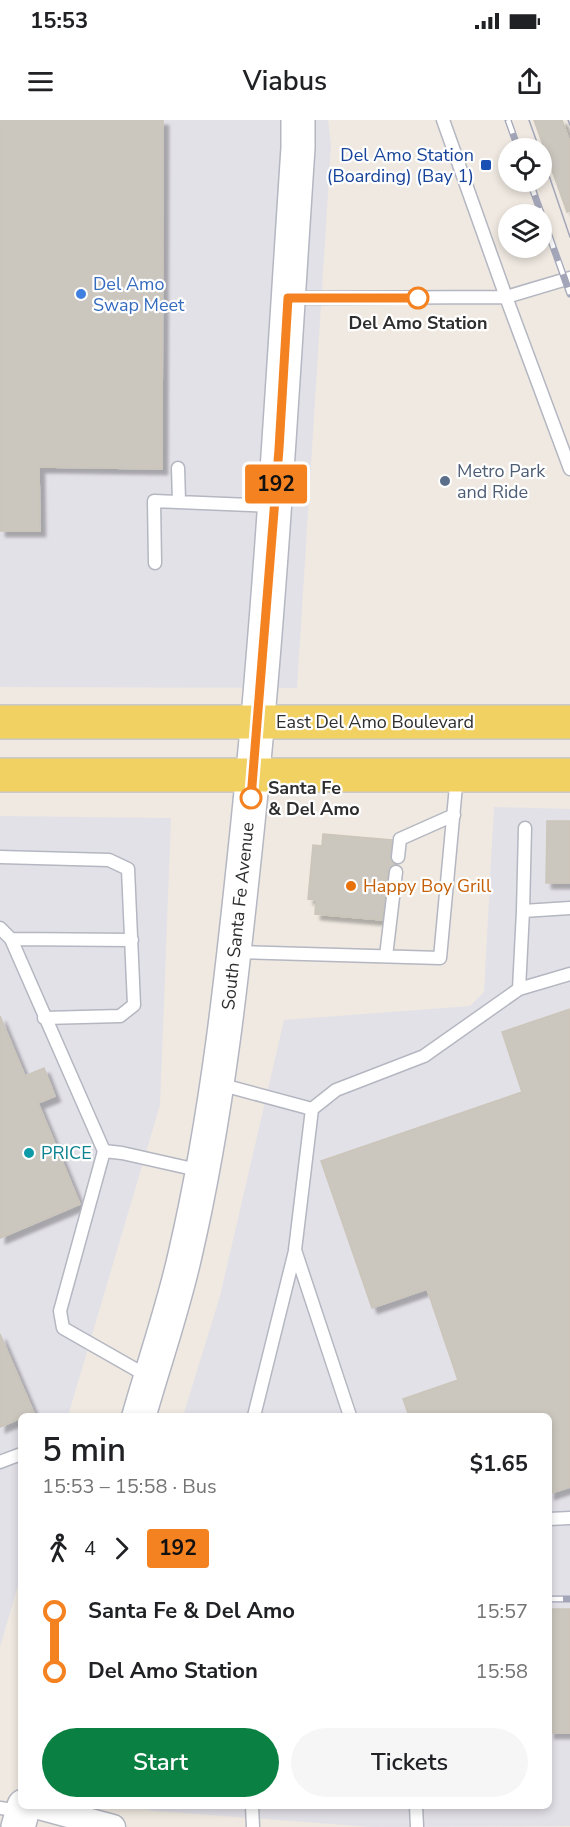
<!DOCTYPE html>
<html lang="en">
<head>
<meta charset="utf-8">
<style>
  body { margin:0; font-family:"Nunito Sans",sans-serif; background:#f6f6f6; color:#202124; height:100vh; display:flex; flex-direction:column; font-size:22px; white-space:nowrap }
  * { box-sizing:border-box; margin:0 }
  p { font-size:20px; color:#757577 }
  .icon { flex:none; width:33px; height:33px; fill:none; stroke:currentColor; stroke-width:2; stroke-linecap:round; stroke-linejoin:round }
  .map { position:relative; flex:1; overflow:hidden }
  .side { position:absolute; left:18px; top:1293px; width:534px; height:396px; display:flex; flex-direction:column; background:#fff; border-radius:9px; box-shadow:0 3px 9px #0003 }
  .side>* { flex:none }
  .badge { padding:0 12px; border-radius:4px; font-size:21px; line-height:39px }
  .buttons { position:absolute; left:498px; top:18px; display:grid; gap:12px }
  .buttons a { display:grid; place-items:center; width:54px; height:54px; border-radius:50%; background:#fff; box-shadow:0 3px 9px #0003; font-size:30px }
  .map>.badge { position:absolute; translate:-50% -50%; box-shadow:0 0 0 3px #fff }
  .legs { display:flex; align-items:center; gap:9px; height:66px; padding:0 24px; font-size:20px }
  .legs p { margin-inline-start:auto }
  .headline { display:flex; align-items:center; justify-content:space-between; height:102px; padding:0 24px }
  h1 { font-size:33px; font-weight:600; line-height:45px }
  .primary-button { display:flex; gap:12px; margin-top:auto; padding:12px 24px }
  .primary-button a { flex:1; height:69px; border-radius:36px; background:#0b8043; color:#fff; font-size:24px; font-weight:600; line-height:69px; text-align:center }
  .primary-button a+a { background:#f6f6f6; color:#202124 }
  ul { padding:0 24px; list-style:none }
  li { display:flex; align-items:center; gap:21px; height:60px; font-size:22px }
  li i { display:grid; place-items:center; width:9px; height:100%; margin:0 8px; background:currentColor }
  li i::after { content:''; width:15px; height:15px; margin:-8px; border:4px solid; border-radius:50%; background:#fff }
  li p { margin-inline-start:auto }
  li:first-child i { background:linear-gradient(#0000 50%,currentColor 0) }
  li:last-child i { background:linear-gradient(currentColor 50%,#0000 0) }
  .status { display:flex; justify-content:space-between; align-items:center; height:42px; padding:0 30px; background:#fff; direction:ltr }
  .status svg { height:16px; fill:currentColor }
  header { display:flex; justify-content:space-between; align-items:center; height:78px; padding:0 24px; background:#fff; font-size:27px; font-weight:600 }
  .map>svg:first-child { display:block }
</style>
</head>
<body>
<div class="status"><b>15:53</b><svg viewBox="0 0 49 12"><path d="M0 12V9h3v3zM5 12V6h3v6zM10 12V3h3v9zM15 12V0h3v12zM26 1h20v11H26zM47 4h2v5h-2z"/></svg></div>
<header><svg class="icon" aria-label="menu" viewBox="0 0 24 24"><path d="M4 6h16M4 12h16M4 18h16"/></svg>Viabus<svg class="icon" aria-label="share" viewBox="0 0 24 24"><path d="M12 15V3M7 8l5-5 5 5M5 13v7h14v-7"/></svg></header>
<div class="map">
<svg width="570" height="1707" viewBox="0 0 570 1707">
  <defs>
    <filter id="shadow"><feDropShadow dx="5.5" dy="5.5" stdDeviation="1.5" flood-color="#0004"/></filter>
  </defs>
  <rect width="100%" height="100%" fill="#efe9e1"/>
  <!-- industrial -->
  <path fill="#e3e1e8" d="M0 0H328L331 25 297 568 0 567Z
    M494 687 570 689V1706L372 1707 155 1691 126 1686H549V1296H183L220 1176 284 900 470 886 484 872Z
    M0 696 171 698 160 985 68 1296H21V1455L0 1527Z"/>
  <!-- building -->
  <path fill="#cbc7bf" stroke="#cbc5ba" stroke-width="1.5" filter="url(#shadow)" d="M0 0H163L162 349 39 347 40 411H0Z
    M534 0H562L570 23V91L567 92Z
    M547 701H570V763H546Z
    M323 714 392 720 390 737 394 744 388 751 382 800 315 794 316 780 308 779 313 725 322 726Z
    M570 889V1367L549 1374V1296H409L403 1279 458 1260 427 1169 372 1188 321 1041 522 972 502 912Z
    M0 896 25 956 44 948 55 976 38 983 80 1084 0 1118Z
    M0 1214 34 1293 21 1296V1298L0 1307Z
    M549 1489H570V1613H549Z"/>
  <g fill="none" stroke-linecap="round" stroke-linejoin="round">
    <!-- service casing -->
    <g stroke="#b4b7c1" stroke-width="15">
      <path id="service" d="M443 0 506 177 570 349
        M289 178 506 177 570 158
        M178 348 179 381
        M155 443 154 381 273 386
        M0 737 109 740 128 749 134 885 120 896 44 898
        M398 737 400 719 454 695
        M523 791 525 708
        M0 808 11 819 104 1031 60 1191 63 1208 149 1257
        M11 819 132 820
        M237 832 440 838 457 655
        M386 836 396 752
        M519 869 523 791 570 788
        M219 964 312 989 336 970 424 936 519 869 570 854
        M312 989 295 1130 350 1296
        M104 1031 122 1033 202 1051
        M254 1296 295 1131
        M0 1342 21 1334
        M549 1399 570 1398
        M252 1686 253 1707
        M416 1686 417 1707
        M0 1688 21 1691"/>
    </g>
    <!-- minor casing -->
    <g stroke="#b4b7c1" stroke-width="27">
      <path id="minor" d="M35 1686 113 1707"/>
    </g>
    <!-- secondary casing -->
    <g stroke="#b4b7c1" stroke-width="36">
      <path id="secondary" d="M139 1296C154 1243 173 1189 185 1135 218 993 233 847 248 702 271 478 283 253 298 28V0
        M18 1707 24 1686"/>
    </g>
    <!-- primary casing -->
    <g stroke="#c9c9c9" stroke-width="36">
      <path id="primary" d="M0 602H570
        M0 655H570"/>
    </g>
    <!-- service -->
    <use href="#service" stroke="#fff" stroke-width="12"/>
    <!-- minor -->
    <use href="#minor" stroke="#fff" stroke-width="24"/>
    <!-- secondary -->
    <use href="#secondary" stroke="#fff" stroke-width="33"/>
    <!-- primary -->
    <use href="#primary" stroke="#f2d163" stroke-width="33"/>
    <!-- tram -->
    <path stroke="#a3a6b8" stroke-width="1.5" d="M529 0 539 28
      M568 0 570 5
      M542 35 570 117"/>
    <!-- rail casing -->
    <g stroke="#a3a6b8" stroke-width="7">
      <path id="rail" d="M508 0 518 28
        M530 62 570 174
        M549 1479H570"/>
    </g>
    <!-- rail -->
    <use href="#rail" stroke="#fff" stroke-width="4.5" stroke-dasharray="14" stroke-linecap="butt"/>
  </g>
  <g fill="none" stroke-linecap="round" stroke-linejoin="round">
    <!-- line-1 casing -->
    <g stroke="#fff" stroke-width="14">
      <path id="line-1" d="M251 678 279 329 288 178H418"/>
    </g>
    <!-- line-1 -->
    <use href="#line-1" stroke="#f58220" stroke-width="9"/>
  </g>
  <!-- markers -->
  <rect fill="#1a4fb4" stroke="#fff" stroke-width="2" x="480" y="39" width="12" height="12" rx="3"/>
  <circle fill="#3f7fe0" stroke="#fff" stroke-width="2" cx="81" cy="174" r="6"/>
  <g fill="#fff" stroke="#f58220" stroke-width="3">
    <circle cx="418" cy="178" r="10"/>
    <circle cx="251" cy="678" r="10"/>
  </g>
  <circle fill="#5c6f8a" stroke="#fff" stroke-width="2" cx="445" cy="361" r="6"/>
  <circle fill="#e8710a" stroke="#fff" stroke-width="2" cx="351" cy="766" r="6"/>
  <circle fill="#0f9aa8" stroke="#fff" stroke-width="2" cx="29" cy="1033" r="6"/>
  <g text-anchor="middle" stroke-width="4.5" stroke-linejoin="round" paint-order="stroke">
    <!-- transit labels -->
    <g font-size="18" fill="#164399" stroke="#fff" text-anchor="end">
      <text x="474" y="41">Del Amo Station<tspan x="474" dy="21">(Boarding) (Bay 1)</tspan></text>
    </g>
    <!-- shop labels -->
    <g font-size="18" fill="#366cbe" stroke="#fff" text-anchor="start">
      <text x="93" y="170">Del Amo<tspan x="93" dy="21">Swap Meet</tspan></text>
    </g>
    <!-- stop labels -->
    <g font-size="18" font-weight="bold" fill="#2e2e2e" stroke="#fff">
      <text x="418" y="209">Del Amo Station</text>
      <text x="268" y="674" text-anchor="start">Santa Fe<tspan x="268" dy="21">&amp; Del Amo</tspan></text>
    </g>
    <!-- service labels -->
    <g font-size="18" fill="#4e5e75" stroke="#fff" text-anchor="start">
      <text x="457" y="357">Metro Park<tspan x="457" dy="21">and Ride</tspan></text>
    </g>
    <!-- street labels -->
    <g font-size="18" fill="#2e2e2e" stroke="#fff">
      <text x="375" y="608">East Del Amo Boulevard</text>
      <text transform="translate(238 796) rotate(-84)" y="6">South Santa Fe Avenue</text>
    </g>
    <!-- food labels -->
    <g font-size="18" fill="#c56008" stroke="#fff" text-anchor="start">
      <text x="363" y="772">Happy Boy Grill</text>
    </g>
    <!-- culture labels -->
    <g font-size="18" fill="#0d838f" stroke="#fff" text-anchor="start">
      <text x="41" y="1039">PRICE</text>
    </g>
  </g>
</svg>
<div class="buttons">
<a><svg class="icon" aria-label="locate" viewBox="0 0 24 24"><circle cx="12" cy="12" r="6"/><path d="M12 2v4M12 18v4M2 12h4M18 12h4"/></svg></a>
<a><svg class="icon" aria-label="layers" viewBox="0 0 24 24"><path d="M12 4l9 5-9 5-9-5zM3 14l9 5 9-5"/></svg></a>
</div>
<b class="badge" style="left:276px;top:364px;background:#f58220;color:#111">192</b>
<section class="side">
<div class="headline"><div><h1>5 min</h1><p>15:53 – 15:58 · Bus</p></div><b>$1.65</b></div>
<div class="legs"><svg class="icon" aria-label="walk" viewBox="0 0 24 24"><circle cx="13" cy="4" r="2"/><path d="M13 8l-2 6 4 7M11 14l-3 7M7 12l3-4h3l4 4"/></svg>4<svg class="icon" aria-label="forward" viewBox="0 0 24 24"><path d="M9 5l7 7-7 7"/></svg><b class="badge" style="background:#f58220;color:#111">192</b></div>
<ul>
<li><i style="color:#f58220"></i><b>Santa Fe &amp; Del Amo</b><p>15:57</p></li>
<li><i style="color:#f58220"></i><b>Del Amo Station</b><p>15:58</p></li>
</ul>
<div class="primary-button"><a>Start</a><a>Tickets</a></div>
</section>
</div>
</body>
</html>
